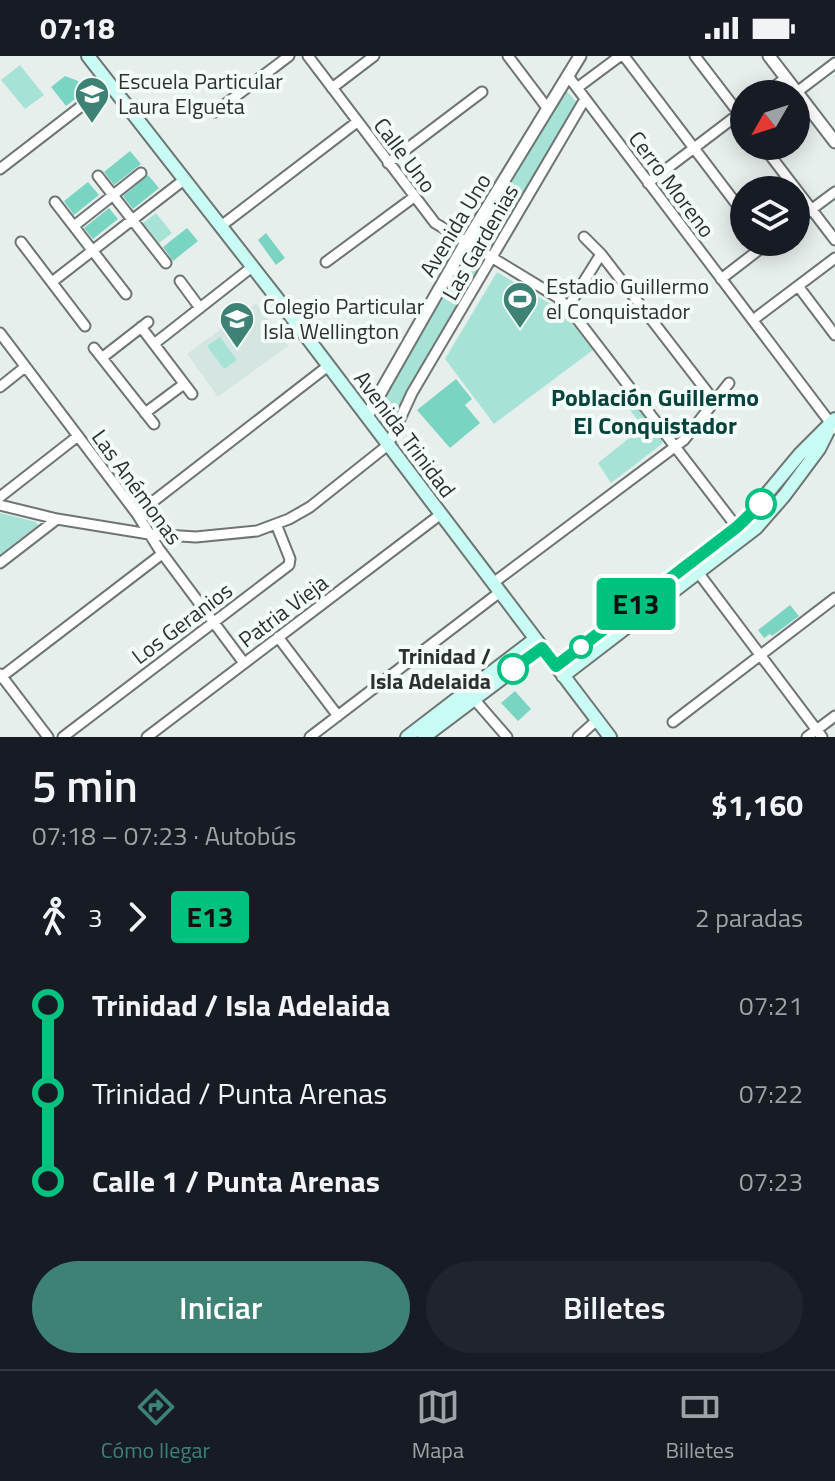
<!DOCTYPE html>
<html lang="es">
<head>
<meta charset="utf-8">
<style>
  body { margin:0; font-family:"Titillium Web",sans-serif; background:#20242c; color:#f1f3f6; height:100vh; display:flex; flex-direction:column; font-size:30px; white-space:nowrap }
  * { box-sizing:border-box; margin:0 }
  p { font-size:26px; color:#9ea1a6 }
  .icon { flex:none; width:44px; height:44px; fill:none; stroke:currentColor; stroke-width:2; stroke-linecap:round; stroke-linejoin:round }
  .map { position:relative; height:681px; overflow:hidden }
  .side { display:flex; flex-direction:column; background:#171b24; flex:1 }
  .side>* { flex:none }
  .badge { padding:0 16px; border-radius:6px; font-size:28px; line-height:52px }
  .needle { width:52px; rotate:231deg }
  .buttons { position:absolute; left:730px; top:24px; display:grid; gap:16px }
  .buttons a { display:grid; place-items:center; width:80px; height:80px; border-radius:50%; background:#171b24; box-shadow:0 4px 20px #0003; font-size:40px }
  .map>.badge { position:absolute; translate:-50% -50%; box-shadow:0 0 0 4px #fff }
  .legs { display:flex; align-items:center; gap:12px; height:88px; padding:0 32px; font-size:26px }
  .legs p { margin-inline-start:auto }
  .overview { display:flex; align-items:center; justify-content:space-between; height:136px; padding:0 32px }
  h1 { font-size:44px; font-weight:600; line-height:60px }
  .action { display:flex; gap:16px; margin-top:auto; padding:16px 32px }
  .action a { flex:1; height:92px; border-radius:48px; background:#3e8275; color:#fff; font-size:32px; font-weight:600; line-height:92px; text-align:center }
  .action a+a { background:#20242c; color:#f1f3f6 }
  ul { padding:0 32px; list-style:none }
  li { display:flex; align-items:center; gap:28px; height:88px; font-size:30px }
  li i { display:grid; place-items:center; width:12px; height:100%; margin:0 10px; background:currentColor }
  li i::after { content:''; width:20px; height:20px; margin:-10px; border:6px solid; border-radius:50%; background:#171b24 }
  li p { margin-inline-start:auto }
  li:first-child i { background:linear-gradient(#0000 50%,currentColor 0) }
  li:last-child i { background:linear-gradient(currentColor 50%,#0000 0) }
  .status { display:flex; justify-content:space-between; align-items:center; height:56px; padding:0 40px; background:#171b24; direction:ltr }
  .status svg { height:22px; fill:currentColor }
  .dock { display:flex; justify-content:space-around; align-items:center; height:112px; border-top:2px solid #363941; background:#171b24; font-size:22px; color:#9ea1a6 }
  .dock a { display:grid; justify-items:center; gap:4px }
  .dock .current { color:#3e8275 }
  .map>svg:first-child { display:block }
</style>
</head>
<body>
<div class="status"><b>07:18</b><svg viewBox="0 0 49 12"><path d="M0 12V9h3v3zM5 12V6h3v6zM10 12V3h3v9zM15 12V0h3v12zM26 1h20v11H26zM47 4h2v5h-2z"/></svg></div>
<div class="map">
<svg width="835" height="681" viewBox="0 0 835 681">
  <rect width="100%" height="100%" fill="#e7efed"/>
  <!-- built -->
  <path fill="#d5e5e1" d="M256 247 288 290 218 341 187 298Z"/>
  <!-- green -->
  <path fill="#a6e3d6" d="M20 9 44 39 25 53 1 24Z
    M565 33 578 48 491 194 473 181Z
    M156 157 172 177 159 187 143 167Z
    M463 199 483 211 387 372 374 355Z
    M497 216 562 255 593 294 494 368 445 303Z
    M220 281 237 304 224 313 207 290Z
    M624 331 662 383V388L611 427 598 407 643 371 616 336Z
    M0 457 36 466 38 469 0 499Z"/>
  <!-- building -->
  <path fill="#7ad4c2" d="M65 20 78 25 81 31V38L66 50 51 31Z
    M130 95 141 108 114 129 104 116Z
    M148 119 159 132 133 153 123 140Z
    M88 126 99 139 74 159 64 145Z
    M109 152 118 163 93 183 84 172Z
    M187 172 198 185 173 205 163 191Z
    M266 177 285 202 276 209 258 184Z
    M456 323 472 343 465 349 480 367 450 392 417 354Z
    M790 549 799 560 772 580 770 578 764 582 758 574Z
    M515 635 531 653 518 665 501 647Z"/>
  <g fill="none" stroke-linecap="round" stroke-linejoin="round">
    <!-- minor casing -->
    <g stroke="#6e7573" stroke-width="13">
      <path id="minor" d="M308 0 435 167 557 241 568 251 739 474
        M508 0 548 53
        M624 0 744 158
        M695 0 744 64
        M568 20 835 373
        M332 32 374 0
        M577 32 620 0
        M797 36 835 7
        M764 38 786 22
        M215 56 289 0
        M763 90 835 184
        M388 107 482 36
        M0 113 110 28
        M98 120 166 207
        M648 127 744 54
        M55 146 126 238
        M796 165 835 136
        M74 170 141 117
        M221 170 357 66
        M584 181 601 198 715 346
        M21 186 85 270
        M326 206 414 141
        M721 223 769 186
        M180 225 200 252
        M52 226 185 123
        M798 230 835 279
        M568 251 601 198
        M753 264 835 202
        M141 271 192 338
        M0 277 137 458 159 493 244 607
        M154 288 252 211
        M94 292 154 368
        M103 301 148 266
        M0 331 25 311
        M145 357 184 328
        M0 441 78 380
        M0 449 57 463 149 478 196 481 257 475 289 463 310 451 388 389 412 337 585 43
        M137 458 328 310
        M0 507 57 463
        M691 507 822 681
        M493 527 684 384 729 327
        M278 581 338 660
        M0 618 48 681
        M0 622 162 498
        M474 643 507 681
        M673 666 835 542
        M63 681 289 509 290 503 276 468
        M147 681 441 458
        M310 681 500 536
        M578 681 597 664
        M807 681 835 660"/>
    </g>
    <!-- tertiary casing -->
    <g stroke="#6e7573" stroke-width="15">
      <path id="tertiary" d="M769 0 835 86
        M367 360 465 188 580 0"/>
    </g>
    <!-- secondary casing -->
    <g stroke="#6e7573" stroke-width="16">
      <path id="secondary" d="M88 0 287 255 610 681
        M556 610 745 464 799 399 835 363
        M563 620 756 472 784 440 819 393 828 375
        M407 681 535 583
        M424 681 542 592"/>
    </g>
    <!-- minor -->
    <use href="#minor" stroke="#fff" stroke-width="9"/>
    <!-- tertiary -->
    <use href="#tertiary" stroke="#fff" stroke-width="11"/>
    <!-- secondary -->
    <use href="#secondary" stroke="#c8fbf3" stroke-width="12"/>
  </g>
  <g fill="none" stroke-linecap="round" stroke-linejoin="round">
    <!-- line-1 casing -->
    <g stroke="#fff" stroke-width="18">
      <path id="line-1" d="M513 613 542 592 556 610 737 471 761 448"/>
    </g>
    <!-- line-1 -->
    <use href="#line-1" stroke="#00c27f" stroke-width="12"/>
  </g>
  <!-- icons -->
  <defs>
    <g id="school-pin" transform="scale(1.8)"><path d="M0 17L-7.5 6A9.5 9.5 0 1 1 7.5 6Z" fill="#3e8275" stroke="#f4fcfa"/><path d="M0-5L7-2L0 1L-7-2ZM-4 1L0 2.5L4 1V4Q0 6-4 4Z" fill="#fff"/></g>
    <g id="stadium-pin" transform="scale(1.8)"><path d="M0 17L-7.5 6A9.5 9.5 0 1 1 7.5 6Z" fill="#3e8275" stroke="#f4fcfa"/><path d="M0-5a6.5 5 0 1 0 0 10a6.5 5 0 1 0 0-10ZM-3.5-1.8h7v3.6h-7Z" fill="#fff"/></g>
  </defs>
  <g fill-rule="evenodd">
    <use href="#school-pin" x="92" y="38"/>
    <use href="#stadium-pin" x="520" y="243"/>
    <use href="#school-pin" x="237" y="263"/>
  </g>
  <!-- markers -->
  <g fill="#fff" stroke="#00c27f" stroke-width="4">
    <circle cx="761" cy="448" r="14"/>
    <circle cx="581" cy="591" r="10"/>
    <circle cx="513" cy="613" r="14"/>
  </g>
  <g text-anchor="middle" stroke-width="8" stroke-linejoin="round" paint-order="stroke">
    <!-- poi labels -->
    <g font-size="22" fill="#2d3030" stroke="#f4fcfa" text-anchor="start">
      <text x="118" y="33">Escuela Particular<tspan x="118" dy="25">Laura Elgueta</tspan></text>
      <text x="546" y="238">Estadio Guillermo<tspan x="546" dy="25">el Conquistador</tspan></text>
      <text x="263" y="258">Colegio Particular<tspan x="263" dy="25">Isla Wellington</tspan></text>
    </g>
    <!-- street labels -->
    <g font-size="22" fill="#2d3030" stroke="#f4fcfa">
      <text transform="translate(405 99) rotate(53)" y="8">Calle Uno</text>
      <text transform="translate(672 128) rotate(53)" y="8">Cerro Moreno</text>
      <text transform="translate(455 169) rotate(-59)" y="8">Avenida Uno</text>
      <text transform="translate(480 186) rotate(-60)" y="8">Las Gardenias</text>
      <text transform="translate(405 378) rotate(53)" y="8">Avenida Trinidad</text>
      <text transform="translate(137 431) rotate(54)" y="8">Las Anémonas</text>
      <text transform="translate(283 555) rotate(-37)" y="8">Patria Vieja</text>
      <text transform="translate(182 567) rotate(-37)" y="8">Los Geranios</text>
    </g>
    <!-- stop labels -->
    <g font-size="22" font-weight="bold" fill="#2d3030" stroke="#f4fcfa" text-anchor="end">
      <text x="491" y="608">Trinidad /<tspan x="491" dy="25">Isla Adelaida</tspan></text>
    </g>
    <!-- neighbourhood labels -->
    <g font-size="24" font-weight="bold" fill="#06433a" stroke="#f4fcfa">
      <text x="655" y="350">Población Guillermo<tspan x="655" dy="28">El Conquistador</tspan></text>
    </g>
  </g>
</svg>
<div class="buttons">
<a><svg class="needle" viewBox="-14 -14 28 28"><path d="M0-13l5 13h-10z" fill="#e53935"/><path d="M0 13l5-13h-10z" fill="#9ea1a6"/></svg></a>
<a><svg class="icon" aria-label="layers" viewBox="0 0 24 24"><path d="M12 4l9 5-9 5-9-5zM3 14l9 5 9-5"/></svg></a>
</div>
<b class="badge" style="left:636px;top:548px;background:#00c27f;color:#111">E13</b>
</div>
<section class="side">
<div class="overview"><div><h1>5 min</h1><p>07:18 – 07:23 · Autobús</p></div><b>$1,160</b></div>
<div class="legs"><svg class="icon" aria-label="walk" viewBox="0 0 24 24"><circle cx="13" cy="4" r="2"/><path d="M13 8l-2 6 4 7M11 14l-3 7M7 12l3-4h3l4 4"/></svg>3<svg class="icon" aria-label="forward" viewBox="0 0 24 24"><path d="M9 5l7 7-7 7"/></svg><b class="badge" style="background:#00c27f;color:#111">E13</b><p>2 paradas</p></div>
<ul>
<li><i style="color:#00c27f"></i><b>Trinidad / Isla Adelaida</b><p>07:21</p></li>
<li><i style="color:#00c27f"></i><span>Trinidad / Punta Arenas</span><p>07:22</p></li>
<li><i style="color:#00c27f"></i><b>Calle 1 / Punta Arenas</b><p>07:23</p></li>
</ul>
<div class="action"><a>Iniciar</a><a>Billetes</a></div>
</section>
<nav class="dock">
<a class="current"><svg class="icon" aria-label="directions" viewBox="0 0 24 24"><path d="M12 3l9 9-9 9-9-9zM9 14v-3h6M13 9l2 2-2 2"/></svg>Cómo llegar</a>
<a><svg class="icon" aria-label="map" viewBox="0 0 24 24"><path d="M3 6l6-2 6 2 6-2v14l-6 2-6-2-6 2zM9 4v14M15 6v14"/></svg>Mapa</a>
<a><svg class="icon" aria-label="tickets" viewBox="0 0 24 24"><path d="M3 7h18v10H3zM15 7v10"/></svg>Billetes</a>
</nav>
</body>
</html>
